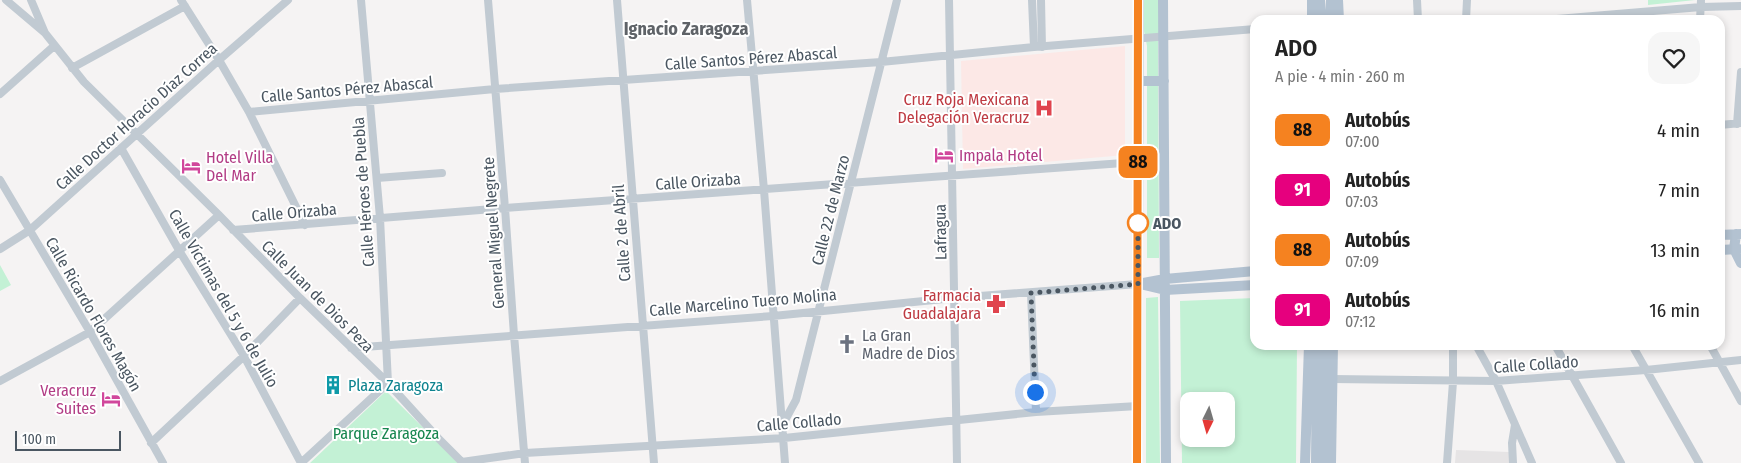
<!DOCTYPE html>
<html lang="es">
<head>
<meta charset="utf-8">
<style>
  body { margin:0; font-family:"Fira Sans Condensed",sans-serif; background:#f6f6f6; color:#222; height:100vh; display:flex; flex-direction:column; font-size:19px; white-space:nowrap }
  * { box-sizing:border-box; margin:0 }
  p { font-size:16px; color:#767676 }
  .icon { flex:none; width:28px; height:28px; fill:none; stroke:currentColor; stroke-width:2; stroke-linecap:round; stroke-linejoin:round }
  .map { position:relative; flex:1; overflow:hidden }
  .drawer { position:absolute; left:1250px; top:15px; width:475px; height:335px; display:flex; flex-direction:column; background:#fff; border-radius:15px; box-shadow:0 2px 8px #0003 }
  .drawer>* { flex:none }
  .badge { padding:0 10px; border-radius:8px; font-size:18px; line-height:32px }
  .needle { width:32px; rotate:185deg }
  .tools { position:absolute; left:1180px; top:392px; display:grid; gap:10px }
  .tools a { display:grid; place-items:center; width:55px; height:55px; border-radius:10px; background:#fff; box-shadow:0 2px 8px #0003; font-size:25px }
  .scale { position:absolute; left:15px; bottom:12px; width:106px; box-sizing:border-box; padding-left:5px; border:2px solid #4a5661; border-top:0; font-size:14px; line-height:18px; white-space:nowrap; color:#4a5661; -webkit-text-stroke:4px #fff; paint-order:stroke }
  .you { position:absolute; width:25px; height:25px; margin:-12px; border:4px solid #fff; border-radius:50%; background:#1a73e8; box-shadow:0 0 0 8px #1a73e833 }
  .map>.badge { position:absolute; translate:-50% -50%; box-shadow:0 0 0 2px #fff }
  .round { display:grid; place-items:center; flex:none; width:52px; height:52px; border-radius:15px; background:#f6f6f6 }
  .head { display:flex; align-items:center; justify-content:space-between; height:85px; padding:0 25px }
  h1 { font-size:24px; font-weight:600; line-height:38px }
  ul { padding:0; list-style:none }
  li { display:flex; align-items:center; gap:15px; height:60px; padding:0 25px }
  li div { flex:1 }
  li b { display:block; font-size:19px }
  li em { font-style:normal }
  li .badge { min-width:55px; font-weight:700; text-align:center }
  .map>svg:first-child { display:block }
</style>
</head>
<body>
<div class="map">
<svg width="1741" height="463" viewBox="0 0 1741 463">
  <rect width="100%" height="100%" fill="#f5f3f3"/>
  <!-- education -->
  <path fill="#e6e4e5" d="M1456 450 1509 452V463H1455Z"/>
  <!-- medical -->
  <path fill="#fce8e6" d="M1125 46V155L963 169 961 61Z"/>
  <!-- green -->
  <path fill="#c3f1d5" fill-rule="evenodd" d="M1143 0H1161L1162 26 1158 42 1159 258H1147V46L1143 26Z
    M1648 0H1695L1648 5Z
    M0 265 11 285 0 291Z
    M1158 297 1160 463H1146V298Z
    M1255 298V345H1297L1296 463H1182L1180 301ZM1189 401H1226V439H1189Z
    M386 391 459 463H310Z"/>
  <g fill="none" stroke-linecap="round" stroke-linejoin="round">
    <!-- minor -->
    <path stroke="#c1cad2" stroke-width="8" d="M6 0 45 33 84 82 219 215 300 298 388 383 438 438 463 463
      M31 0 45 33
      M181 0 219 60 249 112 305 225
      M488 0 505 208 514 335 525 463
      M617 0 654 463
      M747 0 764 190 785 463
      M949 0 957 463
      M1032 0 1034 47
      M1041 0 1042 47
      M1417 0 1418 20
      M1466 20 1467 0
      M1545 20 1701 7 1741 6
      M1700 20 1701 0
      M72 68 185 6
      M0 94 54 46
      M249 112 495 89 881 62 1034 47 1255 29
      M1737 124 1741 72
      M1720 125 1741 123
      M121 148 180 252 244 356 301 463
      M377 178 442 173
      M0 180 90 332 163 463
      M233 230 505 208 1165 160
      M0 249 30 230 219 60 288 0
      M1031 293 1036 412
      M1476 345 1496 381 1532 463
      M1555 345 1621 463
      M1632 345 1699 463
      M1710 345 1741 401
      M351 348 773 316 954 298 1138 284
      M1332 379 1496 381 1646 370 1741 360
      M0 381 90 332 219 215
      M783 424 796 400 897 0
      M151 443 244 356 300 298
      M462 462 525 453 784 438 1036 412 1138 406
      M301 463 388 383 380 218 361 0
      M1447 463 1453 382V345
      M1513 463 1512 443 1515 425"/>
    <!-- major -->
    <path stroke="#b3c2d1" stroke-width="10" d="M1163 0 1166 463
      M1312 0V20
      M1320 0 1321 20
      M1338 0 1339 20
      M1330 20 1331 0
      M1139 81H1164
      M1736 234 1734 249 1741 263
      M1720 235 1741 234
      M1720 250 1739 249
      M1138 284 1165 279 1255 271
      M1144 285 1165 290 1255 285
      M1137 463 1139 0
      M1305 463 1309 345
      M1316 463 1317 345
      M1323 463 1325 345
      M1331 463 1333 345"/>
  </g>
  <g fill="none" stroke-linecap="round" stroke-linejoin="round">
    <!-- line casing -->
    <g stroke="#fff" stroke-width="11">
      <path id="line" d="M1137 463 1138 0"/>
    </g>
    <!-- line -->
    <use href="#line" stroke="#f58220" stroke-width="8"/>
    <!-- walk -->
    <path stroke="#4a5661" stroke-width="5" stroke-dasharray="0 9" d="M1035 392 1031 293 1138 284V220V223"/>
  </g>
  <!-- icons -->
  <defs>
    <g id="hospital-bare" transform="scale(1.5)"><path d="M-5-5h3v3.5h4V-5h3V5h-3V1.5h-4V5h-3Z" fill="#e0444e" stroke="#fff" stroke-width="2.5" paint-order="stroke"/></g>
    <g id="hotel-bare" transform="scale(1.5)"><path d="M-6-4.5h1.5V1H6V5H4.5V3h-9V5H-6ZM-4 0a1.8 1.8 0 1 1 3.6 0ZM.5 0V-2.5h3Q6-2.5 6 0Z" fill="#d1479c" stroke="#fff" stroke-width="2.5" paint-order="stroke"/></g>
    <g id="pharmacy-bare" transform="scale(1.5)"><path d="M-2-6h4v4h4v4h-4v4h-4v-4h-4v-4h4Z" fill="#e0444e" stroke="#fff" stroke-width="2.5" paint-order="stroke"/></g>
    <g id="church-bare" transform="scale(1.5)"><path d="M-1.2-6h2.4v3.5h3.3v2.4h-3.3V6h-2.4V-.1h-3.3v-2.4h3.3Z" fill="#6b7280" stroke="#fff" stroke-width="2.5" paint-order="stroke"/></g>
    <g id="building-bare" transform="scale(1.5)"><path d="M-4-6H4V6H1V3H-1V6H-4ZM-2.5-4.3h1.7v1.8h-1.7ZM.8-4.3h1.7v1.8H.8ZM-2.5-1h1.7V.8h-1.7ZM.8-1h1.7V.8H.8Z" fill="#0f9aa8" stroke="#fff" stroke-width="2.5" paint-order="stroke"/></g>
  </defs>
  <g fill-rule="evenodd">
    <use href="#hospital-bare" x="1044" y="108"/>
    <use href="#hotel-bare" x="944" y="155"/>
    <use href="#hotel-bare" x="191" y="166"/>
    <use href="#pharmacy-bare" x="996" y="304"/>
    <use href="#church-bare" x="847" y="344"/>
    <use href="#building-bare" x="333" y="385"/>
    <use href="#hotel-bare" x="111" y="399"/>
  </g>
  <!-- markers -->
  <circle fill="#fff" stroke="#f58220" stroke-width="2.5" cx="1138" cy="223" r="10"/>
  <g text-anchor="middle" stroke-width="4" stroke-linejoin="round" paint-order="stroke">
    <!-- street labels -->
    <g font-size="16" fill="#4a5661" stroke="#fff">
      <text transform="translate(751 58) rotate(-4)" y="6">Calle Santos Pérez Abascal</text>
      <text transform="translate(347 89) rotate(-5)" y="6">Calle Santos Pérez Abascal</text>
      <text transform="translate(136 116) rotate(-42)" y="6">Calle Doctor Horacio Díaz Correa</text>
      <text transform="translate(698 181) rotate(-4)" y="6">Calle Orizaba</text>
      <text transform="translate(363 192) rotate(-94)" y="6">Calle Héroes de Puebla</text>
      <text transform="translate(830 210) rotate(-76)" y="6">Calle 22 de Marzo</text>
      <text transform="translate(294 212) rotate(-5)" y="6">Calle Orizaba</text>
      <text transform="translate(940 232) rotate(-91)" y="6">Lafragua</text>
      <text transform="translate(493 233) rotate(-94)" y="6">General Miguel Negrete</text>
      <text transform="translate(621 233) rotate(-94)" y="6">Calle 2 de Abril</text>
      <text transform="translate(318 296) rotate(45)" y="6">Calle Juan de Dios Peza</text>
      <text transform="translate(224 298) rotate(60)" y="6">Calle Víctimas del 5 y 6 de Julio</text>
      <text transform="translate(743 302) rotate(-5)" y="6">Calle Marcelino Tuero Molina</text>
      <text transform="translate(94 314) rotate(60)" y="6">Calle Ricardo Flores Magón</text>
      <text transform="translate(1536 364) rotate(-4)" y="6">Calle Collado</text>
      <text transform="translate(799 422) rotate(-5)" y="6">Calle Collado</text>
    </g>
    <!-- health labels -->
    <g font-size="16" fill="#be3a42" stroke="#fff" text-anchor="end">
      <text x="1029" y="105">Cruz Roja Mexicana<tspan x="1029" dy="18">Delegación Veracruz</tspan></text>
      <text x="981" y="301">Farmacia<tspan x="981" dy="18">Guadalajara</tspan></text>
    </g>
    <!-- hotel labels -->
    <g font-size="16" fill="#b23c85" stroke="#fff" text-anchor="start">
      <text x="959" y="161">Impala Hotel</text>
      <text x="206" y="163">Hotel Villa<tspan x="206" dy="18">Del Mar</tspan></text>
      <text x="96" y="396" text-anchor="end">Veracruz<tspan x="96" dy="18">Suites</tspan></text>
    </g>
    <!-- stop labels -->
    <g font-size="16" font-weight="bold" fill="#4a5661" stroke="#fff" text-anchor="start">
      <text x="1153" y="229">ADO</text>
    </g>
    <!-- worship labels -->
    <g font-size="16" fill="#5b616d" stroke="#fff" text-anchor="start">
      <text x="862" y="341">La Gran<tspan x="862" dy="18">Madre de Dios</tspan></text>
    </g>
    <!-- culture labels -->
    <g font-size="16" fill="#0d838f" stroke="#fff" text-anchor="start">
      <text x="348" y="391">Plaza Zaragoza</text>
    </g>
    <!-- park labels -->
    <g font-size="16" fill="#17864f" stroke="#fff">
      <text x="386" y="439">Parque Zaragoza</text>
    </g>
    <!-- neighbourhood labels -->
    <g font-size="18" font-weight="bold" fill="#5f6368" stroke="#fff">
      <text x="686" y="35">Ignacio Zaragoza</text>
    </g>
  </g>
</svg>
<div class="tools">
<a><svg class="needle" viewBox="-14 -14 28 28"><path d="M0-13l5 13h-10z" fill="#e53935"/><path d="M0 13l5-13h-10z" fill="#767676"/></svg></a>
</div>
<div class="scale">100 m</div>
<div class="you" style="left:1035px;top:392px"></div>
<b class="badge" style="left:1138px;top:162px;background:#f58220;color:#111">88</b>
<section class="drawer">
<div class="head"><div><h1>ADO</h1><p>A pie · 4 min · 260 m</p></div><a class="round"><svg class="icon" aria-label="heart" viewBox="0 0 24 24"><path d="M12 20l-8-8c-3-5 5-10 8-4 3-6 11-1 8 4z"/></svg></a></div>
<ul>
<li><span class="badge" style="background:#f58220;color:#111">88</span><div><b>Autobús</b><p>07:00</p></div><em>4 min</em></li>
<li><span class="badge" style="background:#e6007e;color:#fff">91</span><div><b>Autobús</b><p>07:03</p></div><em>7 min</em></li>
<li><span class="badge" style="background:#f58220;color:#111">88</span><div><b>Autobús</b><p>07:09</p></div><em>13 min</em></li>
<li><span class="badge" style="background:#e6007e;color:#fff">91</span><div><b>Autobús</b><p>07:12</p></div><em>16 min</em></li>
</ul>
</section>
</div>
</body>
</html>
